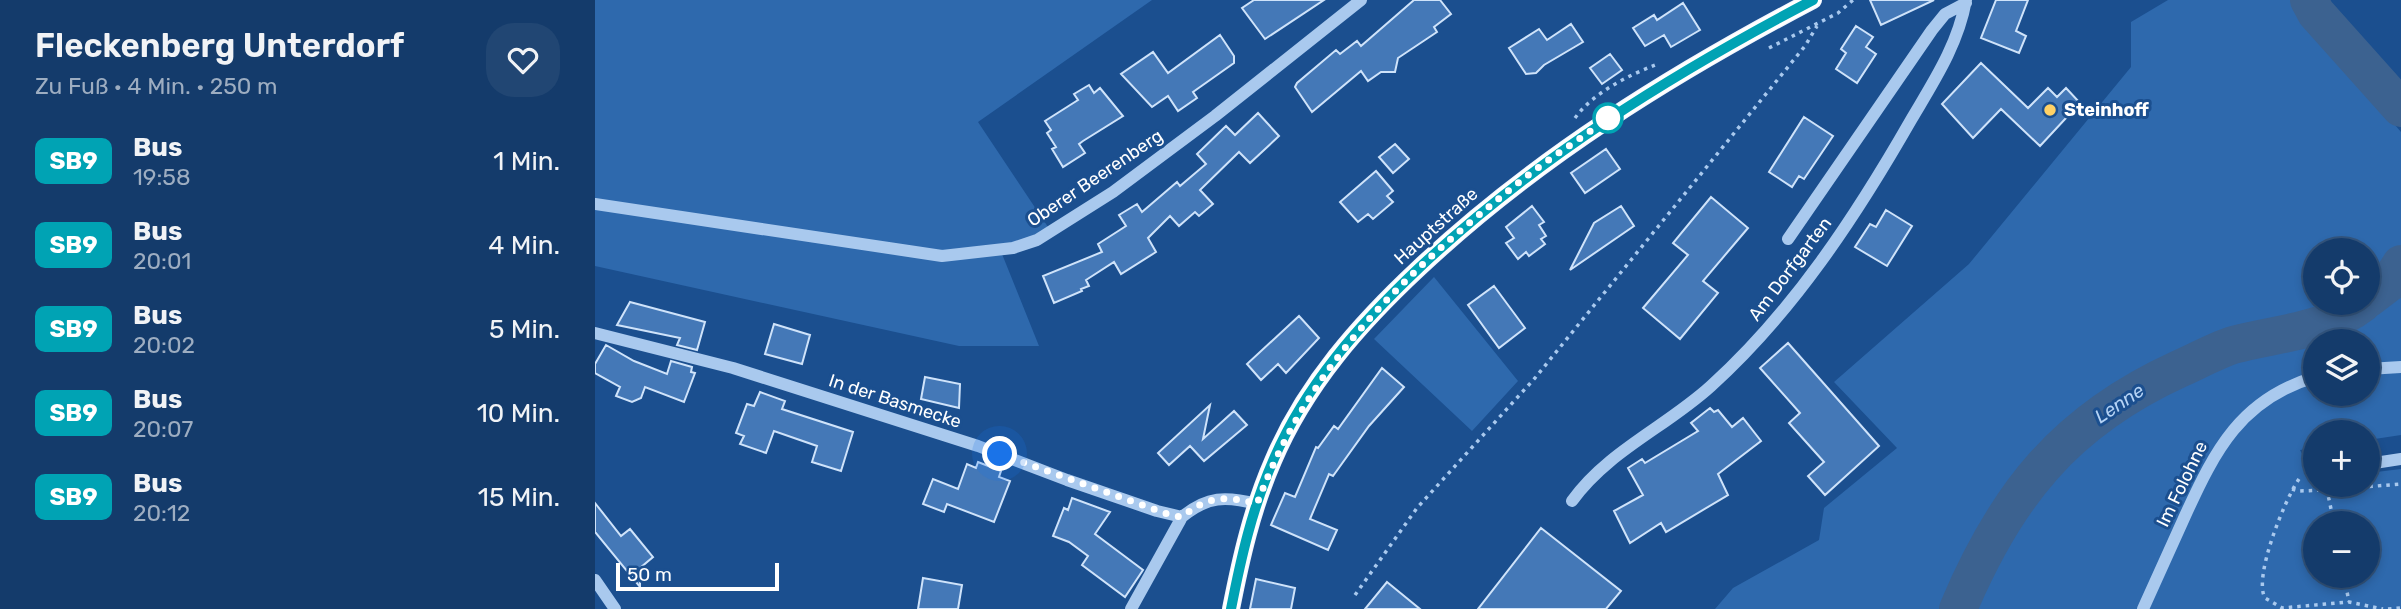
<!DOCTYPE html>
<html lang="de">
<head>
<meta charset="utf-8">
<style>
  body { margin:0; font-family:Rubik,sans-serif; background:#214673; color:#f1f3f6; height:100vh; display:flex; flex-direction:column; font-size:26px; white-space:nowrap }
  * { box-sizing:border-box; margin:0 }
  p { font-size:23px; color:#9dadc1 }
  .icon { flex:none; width:38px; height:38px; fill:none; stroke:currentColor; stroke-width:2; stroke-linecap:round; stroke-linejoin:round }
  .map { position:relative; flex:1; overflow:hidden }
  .panel { display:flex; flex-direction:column; background:#143b6b; width:595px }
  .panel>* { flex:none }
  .badge { padding:0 14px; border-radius:10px; font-size:24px; line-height:46px }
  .buttons { position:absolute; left:1708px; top:238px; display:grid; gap:14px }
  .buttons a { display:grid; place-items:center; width:77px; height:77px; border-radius:50%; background:#143b6b; box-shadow:0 4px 10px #0003,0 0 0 2px #33557e; font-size:35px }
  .scale { position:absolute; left:21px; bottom:18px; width:163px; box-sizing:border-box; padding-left:7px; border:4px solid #fff; border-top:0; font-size:19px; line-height:24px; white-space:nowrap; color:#fff; -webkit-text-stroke:5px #1b4f8f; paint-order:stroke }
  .you { position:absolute; width:35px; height:35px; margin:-18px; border:5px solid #fff; border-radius:50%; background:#1a73e8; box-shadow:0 0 0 10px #1a73e833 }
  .map>.badge { position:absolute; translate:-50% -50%; box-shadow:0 0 0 4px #fff }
  .round { display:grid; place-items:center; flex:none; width:74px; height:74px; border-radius:28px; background:#214673 }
  .headline { display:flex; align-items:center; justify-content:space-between; height:119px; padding:0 35px }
  h1 { font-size:33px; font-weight:600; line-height:52px }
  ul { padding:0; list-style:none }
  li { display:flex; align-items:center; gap:21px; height:84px; padding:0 35px }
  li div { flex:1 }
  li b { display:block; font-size:26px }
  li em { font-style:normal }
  li .badge { min-width:77px; font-weight:700; text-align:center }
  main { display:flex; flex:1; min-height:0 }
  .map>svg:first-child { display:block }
</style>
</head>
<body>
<main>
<section class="panel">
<div class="headline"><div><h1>Fleckenberg Unterdorf</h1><p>Zu Fuß · 4 Min. · 250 m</p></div><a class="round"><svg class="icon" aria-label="heart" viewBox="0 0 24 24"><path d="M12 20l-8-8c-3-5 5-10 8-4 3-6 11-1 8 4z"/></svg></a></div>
<ul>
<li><span class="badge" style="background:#00a3b4;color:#fff">SB9</span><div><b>Bus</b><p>19:58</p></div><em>1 Min.</em></li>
<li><span class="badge" style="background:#00a3b4;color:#fff">SB9</span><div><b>Bus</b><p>20:01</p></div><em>4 Min.</em></li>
<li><span class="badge" style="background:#00a3b4;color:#fff">SB9</span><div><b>Bus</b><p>20:02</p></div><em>5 Min.</em></li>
<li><span class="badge" style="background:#00a3b4;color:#fff">SB9</span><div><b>Bus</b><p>20:07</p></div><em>10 Min.</em></li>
<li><span class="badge" style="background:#00a3b4;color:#fff">SB9</span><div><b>Bus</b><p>20:12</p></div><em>15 Min.</em></li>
</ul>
</section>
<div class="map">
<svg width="1806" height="609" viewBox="0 0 1806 609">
  <rect width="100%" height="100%" fill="#1b4f8f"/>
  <!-- green -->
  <path fill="#2e69ad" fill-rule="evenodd" d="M0 0H557L383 122 453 227 407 254 444 346H364L0 266Z
    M1573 0H1701L1711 21 1806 132V435L1773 440V432H1720V448L1705 450 1720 478V485H1773V473L1806 469V609H1120L1138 588 1224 540 1229 508 1302 448 1239 382 1374 264 1536 67V22ZM1720 250H1773V303H1720ZM1720 341H1773V394H1720ZM1720 523H1773V576H1720Z
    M839 277 923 381 877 431 779 339Z"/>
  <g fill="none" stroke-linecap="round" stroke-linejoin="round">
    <!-- river -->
    <path stroke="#3c6290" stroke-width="38" d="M1714 0 1721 13 1806 108
      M1773 299 1794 283 1806 264
      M1363 609C1411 495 1470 421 1584 369 1602 361 1620 351 1638 345 1682 333 1731 332 1768 303"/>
  </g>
  <!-- building -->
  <path fill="#4478b7" stroke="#cfe3fa" stroke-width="2" d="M659 0H729L670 39 647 8Z
    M819 0H845L856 14 839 27 842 32 803 58 800 72H786L773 81 766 71 717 112 700 87 702 83 741 50 745 54 762 41 766 46Z
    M1275 0H1339L1286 25Z
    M1401 0H1433L1421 31 1431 36 1424 53 1386 38Z
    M1088 3 1105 30 1076 47 1069 35 1050 46 1038 28 1059 15 1062 20Z
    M976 24 988 42 949 65 941 73 931 74 914 48 944 29 952 40Z
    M1261 26 1278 37 1271 47 1281 54 1262 83 1241 69 1251 53 1246 49Z
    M625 35 639 56V63L598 92 602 98 583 111 573 96 557 107 526 74 558 52 573 73Z
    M1015 54 1027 70 1007 84 995 68Z
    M1386 63 1433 108 1453 88 1462 97 1471 88 1485 103 1445 146 1406 109 1378 138 1347 104Z
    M494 85 499 93 505 88 528 116 488 141 484 144 490 153 468 167 457 149 461 147 452 133 456 130 450 121 483 100 479 94Z
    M663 113 684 136 655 163 644 152 605 190 618 204 604 216 600 212 584 226 575 216 553 238 561 252 526 274 519 262 491 280 494 286 486 289 487 291 459 303 448 276 507 252 503 244 531 226 524 215 542 204 547 212 582 182 585 186 611 164 602 154 631 126 640 135Z
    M1209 117 1238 136 1209 179 1204 176 1197 187 1174 172Z
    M800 144 814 159 798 173 784 157Z
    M1011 149 1025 169 990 193 976 173Z
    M781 171 798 191 792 196 798 202 778 219 773 214 763 222 745 202Z
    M1116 197 1153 228 1108 281 1123 293 1085 339 1048 308 1093 255 1078 243Z
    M937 206 949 222 944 225 951 236 946 239 950 244 934 256 931 252 923 259 911 243 919 238 911 227Z
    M1026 206 1039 226 975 270 999 223Z
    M1291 210 1317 226 1292 266 1260 247 1275 224 1281 227Z
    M899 286 930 328 904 348 873 305Z
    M35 302 110 322 102 350 82 345 85 338 22 325Z
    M704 316 724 338 691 373 683 364 666 380 652 364Z
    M179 324 215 335 207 364 170 354Z
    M1193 343 1284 446 1230 495 1213 476 1229 462 1194 423 1205 413 1165 368Z
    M11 345 39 361 72 374 76 361 97 367 96 372 100 373 89 402 50 387 46 398 37 402 21 396 25 387 0 373V364Z
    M787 368 809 387 774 426 738 476 734 474 715 519 742 530 733 550 676 525 690 493 700 497 721 447 723 448 739 426 743 429Z
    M330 377 365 384 364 408 326 399Z
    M165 392 190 401 187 409 258 432 246 471 217 462 222 446 179 431 171 453 145 444 149 436 141 433 152 404 159 406Z
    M615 405 608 439 639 411 652 425 609 461 595 446 574 465 563 453Z
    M1115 408 1119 412 1123 410 1137 427 1148 418 1166 441 1123 474 1133 495 1071 532 1066 523 1035 543 1019 511 1048 495 1033 468 1047 459 1050 463 1103 431 1096 423Z
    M383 462 406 471 404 477 415 481 399 522 352 504 349 512 328 504 338 479 363 489 372 464 381 468Z
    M477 498 515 512 500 534 548 570 530 597 487 565 493 556 474 542 458 536 469 508 473 510Z
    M0 503 26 536 35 529 58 557 45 568V587L0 532Z
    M946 528 1026 591 1011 609H883Z
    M328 578 367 585 363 609H323Z
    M661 579 700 588 696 609H655Z
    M792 582 825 609H770Z"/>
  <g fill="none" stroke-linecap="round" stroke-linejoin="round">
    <!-- path -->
    <path stroke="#a9c9ee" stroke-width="3.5" stroke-dasharray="3.5 5" stroke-linecap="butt" d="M1174 48 1243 13 1258 0
      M980 118C998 93 1032 76 1060 65
      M1704 479C1690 499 1658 577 1670 598L1687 608 1754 602 1788 609
      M1697 489 1704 491 1732 490 1739 523
      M1732 490 1806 484
      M1749 576 1754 602
      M760 595 822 508 940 378 1210 46 1222 26
      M1793 609 1806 608"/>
    <!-- minor -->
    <path stroke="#a9c9ee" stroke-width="12" d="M0 204 347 256 418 248 442 240 518 192 620 116 766 0
      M1193 239 1337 30 1350 14 1371 3
      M0 333 138 368 383 446 472 480 562 511 587 517
      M1773 369 1806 367
      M1773 464 1806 459
      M1717 472H1720
      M977 501C1013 451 1071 427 1116 386 1198 312 1261 216 1316 120 1339 81 1363 45 1371 0
      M0 580 20 609
      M536 609 587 517C612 496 631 496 662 504
      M1548 609C1562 578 1576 547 1590 516 1620 450 1646 399 1720 377"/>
    <!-- major -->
    <path stroke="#f0f6ff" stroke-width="18" d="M636 609C646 558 657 509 678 461 710 385 765 323 824 268 941 158 1077 74 1218 0"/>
  </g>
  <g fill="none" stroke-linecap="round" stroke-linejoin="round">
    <!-- line casing -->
    <g stroke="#fff" stroke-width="16">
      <path id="line" d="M636 609C646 558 657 509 678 461 710 385 765 324 824 268 941 158 1077 74 1218 0"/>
    </g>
    <!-- line -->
    <use href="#line" stroke="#00a3b4" stroke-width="10"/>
    <!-- walk -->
    <path stroke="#fff" stroke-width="7" stroke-dasharray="0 12.6" d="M405 454 575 515 587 517C612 496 631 495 662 504 715 361 810 273 927 180 954 158 985 140 1013 118"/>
  </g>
  <!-- markers -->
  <circle fill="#ffd166" stroke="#1b4f8f" stroke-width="2.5" cx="1455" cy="110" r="7"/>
  <circle fill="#fff" stroke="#00a3b4" stroke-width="3.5" cx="1013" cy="118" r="14"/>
  <g text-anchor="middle" stroke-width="6" stroke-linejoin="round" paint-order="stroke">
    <!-- poi labels -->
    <g font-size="18" font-weight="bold" fill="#fff" stroke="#1b4f8f" text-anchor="start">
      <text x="1469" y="116">Steinhoff</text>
    </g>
    <!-- street labels -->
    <g font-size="18" fill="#fff" stroke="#1b4f8f">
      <text transform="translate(500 178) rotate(-34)" y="6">Oberer Beerenberg</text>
      <text transform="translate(841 226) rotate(-42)" y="6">Hauptstraße</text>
      <text transform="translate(1195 269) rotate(-53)" y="6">Am Dorfgarten</text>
      <text transform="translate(300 401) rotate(18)" y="6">In der Basmecke</text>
      <text transform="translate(1587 484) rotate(-64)" y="6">Im Folohne</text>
    </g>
    <!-- water labels -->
    <g font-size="19" font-style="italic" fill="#b5d3f5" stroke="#1b4f8f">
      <text transform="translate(1524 403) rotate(-34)" y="7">Lenne</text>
    </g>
  </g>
</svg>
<div class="buttons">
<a><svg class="icon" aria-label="locate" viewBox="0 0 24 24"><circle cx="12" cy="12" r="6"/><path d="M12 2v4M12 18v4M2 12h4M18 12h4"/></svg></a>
<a><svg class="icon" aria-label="layers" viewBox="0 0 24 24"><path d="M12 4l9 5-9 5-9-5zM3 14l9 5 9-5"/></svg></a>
<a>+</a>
<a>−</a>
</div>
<div class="scale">50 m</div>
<div class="you" style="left:405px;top:454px"></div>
</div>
</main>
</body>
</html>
